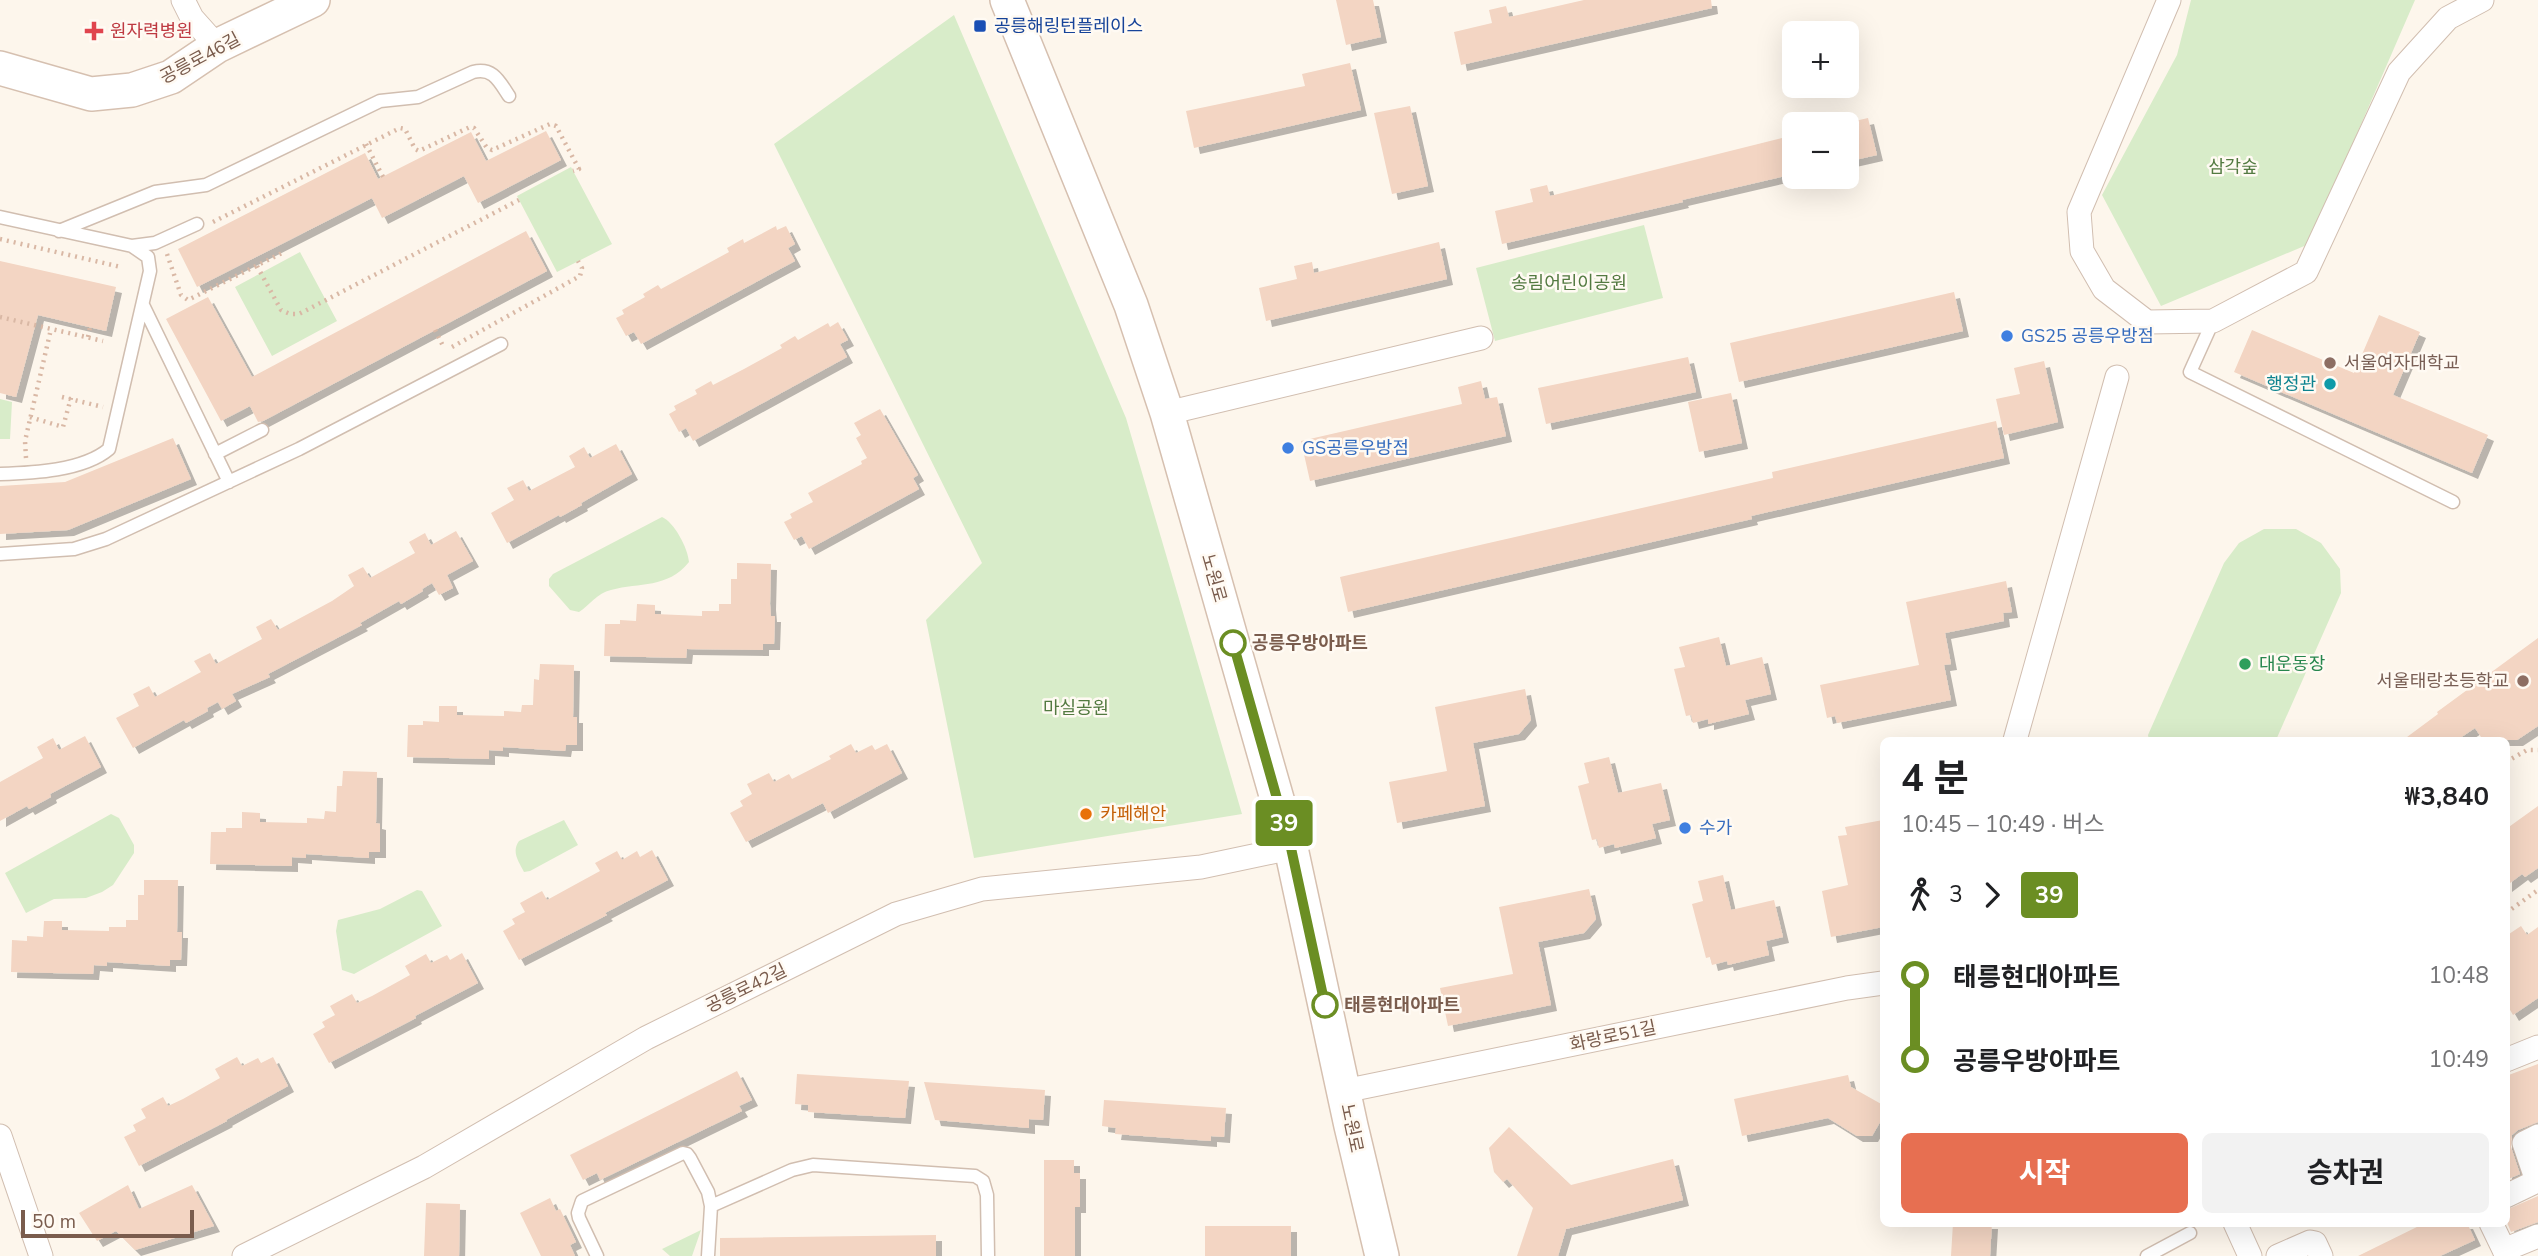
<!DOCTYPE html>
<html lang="ko">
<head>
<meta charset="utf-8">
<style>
  body { margin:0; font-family:"Nunito Sans","Noto Sans KR",sans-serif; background:#f2f2f2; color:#202124; height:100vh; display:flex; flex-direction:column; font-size:26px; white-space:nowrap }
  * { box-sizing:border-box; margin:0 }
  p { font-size:23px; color:#757577 }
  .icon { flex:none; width:38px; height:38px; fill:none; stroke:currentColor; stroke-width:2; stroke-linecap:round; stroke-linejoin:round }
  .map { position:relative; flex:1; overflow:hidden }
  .panel { position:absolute; left:1880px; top:737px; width:630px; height:490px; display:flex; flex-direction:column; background:#fff; border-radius:10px; box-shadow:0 7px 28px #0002 }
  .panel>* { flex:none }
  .badge { padding:0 14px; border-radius:5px; font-size:24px; line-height:46px }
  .controls { position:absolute; left:1782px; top:21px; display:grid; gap:14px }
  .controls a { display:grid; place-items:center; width:77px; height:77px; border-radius:10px; background:#fff; box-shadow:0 7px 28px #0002; font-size:35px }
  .scale { position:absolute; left:21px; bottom:18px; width:173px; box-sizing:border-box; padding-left:7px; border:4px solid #7a5c4d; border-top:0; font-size:19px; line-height:24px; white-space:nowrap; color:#7a5c4d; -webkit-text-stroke:5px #fffaf3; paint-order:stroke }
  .map>.badge { position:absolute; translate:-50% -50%; box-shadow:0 0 0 4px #fff }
  .legs { display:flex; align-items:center; gap:10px; height:77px; padding:0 21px; font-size:23px }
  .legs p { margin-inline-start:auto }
  .headline { display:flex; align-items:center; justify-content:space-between; height:119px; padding:0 21px }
  h1 { font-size:38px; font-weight:700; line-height:52px }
  .primary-button { display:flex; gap:14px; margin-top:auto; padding:14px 21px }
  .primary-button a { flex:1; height:80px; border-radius:10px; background:#e76f51; color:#fff; font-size:28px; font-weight:700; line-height:80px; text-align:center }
  .primary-button a+a { background:#f2f2f2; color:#202124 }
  ul { padding:0 21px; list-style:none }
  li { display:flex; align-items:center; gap:24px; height:84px; font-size:26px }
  li i { display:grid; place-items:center; width:10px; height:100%; margin:0 9px; background:currentColor }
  li i::after { content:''; width:18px; height:18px; margin:-9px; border:5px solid; border-radius:50%; background:#fff }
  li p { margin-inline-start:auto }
  li:first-child i { background:linear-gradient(#0000 50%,currentColor 0) }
  li:last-child i { background:linear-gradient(currentColor 50%,#0000 0) }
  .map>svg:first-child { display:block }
</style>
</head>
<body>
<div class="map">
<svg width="2538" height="1256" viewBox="0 0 2538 1256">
  <defs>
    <filter id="shadow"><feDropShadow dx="6" dy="6" stdDeviation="0" flood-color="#0004"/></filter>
  </defs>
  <rect width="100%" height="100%" fill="#fdf6ec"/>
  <!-- green -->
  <path fill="#d8ecc9" d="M2191 0H2415L2309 244 2161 306 2102 195 2177 55Z
    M954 15 1126 418 1242 814 974 858 926 620 982 563 774 144Z
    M571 167 612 244 557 272 517 196Z
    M1644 225 1663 298 1495 341 1476 268Z
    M300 252 337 321 272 356 235 287Z
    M0 399 12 402 10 439H0Z
    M662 517C674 522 688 548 689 562 667 589 640 582 611 590 597 593 590 605 579 612L570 610 549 586V579L553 574Z
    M2264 529H2296L2321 543 2340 569 2341 593 2276 740H2149L2148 735 2224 563 2239 543Z
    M111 814 119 818 134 845V853L113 885 102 892 86 898 54 899 26 913 5 873Z
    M564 820 578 845 530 871 524 872C519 862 511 852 519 841Z
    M417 890 422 891 442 926 354 974 342 970 336 931 338 920 380 909Z
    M701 1230 692 1256H670L662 1249Z"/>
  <!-- building -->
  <path fill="#f3d5c3" filter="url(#shadow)" d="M1336 0H1373L1381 37 1346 45Z
    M1584 0H1711L1712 8 1461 65 1454 32 1492 23 1489 10 1506 6 1509 17Z
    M1350 63 1361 110 1194 148 1186 111 1305 86 1302 74Z
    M1410 106 1428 186 1392 194 1374 113Z
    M1868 118 1877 155 1846 162V123Z
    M546 131 561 160 478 203 464 176 382 218 372 198 197 287 178 249 365 153 378 179 471 132 486 161Z
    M1794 135V174L1682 200 1683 202 1502 244 1495 211 1533 202 1530 189 1547 185 1550 196Z
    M776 226 777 230 786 226 795 244 788 248 795 261 641 344 634 332 626 336 616 318 624 314 622 310 645 297 643 294 658 285 661 289 729 252 727 248 743 239 744 243Z
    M526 231 547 271 263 421 258 422 250 406 221 421 166 319 208 297 252 377Z
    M1439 242 1447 279 1266 321 1259 288 1297 279 1294 266 1312 262 1314 273Z
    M0 261 116 287 106 331 38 315 16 397 0 393Z
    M1954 292 1963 331 1739 382 1730 343Z
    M2379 315 2420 332 2393 395 2488 435 2472 473 2234 372 2252 330 2354 373Z
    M838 322 848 340 840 344 847 357 693 441 686 428 679 432 669 414 676 410 674 406 697 394 695 390 711 381 713 385 744 369 782 348 780 345 795 336 798 340 828 323 830 327Z
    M1688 357 1696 392 1546 424 1538 388Z
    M2044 361 2058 422 2004 435 1996 399 2020 394 2014 368Z
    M1481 381 1485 399 1497 397 1506 436 1310 481 1301 441 1462 404 1458 387Z
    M1731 393 1742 443 1699 452 1688 402Z
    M880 409 918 475 913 478 919 489 809 549 802 536 794 540 784 522 792 518 790 514 813 502 808 493 862 464 861 461 867 458 856 438 861 435 854 423Z
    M1996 421 2004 458 1751 516 1752 519 1348 612 1340 577 1773 478 1772 472Z
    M173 438 191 479 68 530 0 534V486L65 482Z
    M616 444 632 474 581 503 582 505 560 517 559 515 507 543 491 513 514 500 507 488 523 480 529 491 575 467 569 456 584 447 590 458Z
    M456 531 473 561 447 575 453 588 439 595 432 583 422 589 423 591 401 604 399 601 360 623 362 625 268 674 270 677 232 694 236 701 222 709 218 702 207 708 208 711 186 723 184 720 133 748 116 718 139 706 133 694 149 686 155 697 201 672 194 661 210 653 216 664 262 639 256 627 271 619 278 630 332 601 354 586 348 575 363 567 370 578 415 553 409 542 425 533 431 545Z
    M737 563 771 564 770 604 771 616H775L774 644H763V650L687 649 686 658 604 656 605 624H620V620L636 621 637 604 655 605V614L702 616V611H719V604H731V579H737Z
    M2006 581 2012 612 2003 613 2004 621 1945 633 1951 664 1944 665 1951 700 1837 723 1835 716 1827 718 1820 685 1919 665 1906 602Z
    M1719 637 1726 666 1762 657 1771 694 1745 700 1749 714 1708 724V719L1693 723 1691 715 1686 716 1674 669 1685 667 1679 647Z
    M2538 638V726L2517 740H2483L2475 728 2457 740H2403L2438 714 2437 712Z
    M540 664 574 665 573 717H577V745H566L565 751 503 747V751L489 750V759L407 757 408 725H423V721L439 722V706H457V715L504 716V711L521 712 522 705H533L534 679 539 680Z
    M1525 689 1531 720 1519 734 1473 743 1485 806 1397 823 1389 782 1447 771 1435 707Z
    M85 736 101 767 50 794 51 797 29 809 27 806 0 821V782L43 758 37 747 53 738 59 750Z
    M851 744 856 753 872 745 875 750 887 744 902 773 828 813 823 803 746 842 730 813 743 806 740 801 752 794 747 784 769 773 774 782 789 774 792 779 831 759 829 756Z
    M1609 757 1618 793 1661 783 1670 820 1652 824 1656 838 1615 848 1614 844 1599 848 1597 839 1592 840 1578 786 1589 783 1584 763Z
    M343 771 377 772 376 823 380 824V852H369V858L306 854V858L292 857V866L210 864 211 832H226V828H242V812L260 813V822L307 823V818L324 819 325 811 336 812 337 786H342Z
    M2538 806V868L2525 877 2522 874 2506 886V829Z
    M1883 820V927L1831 937 1822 891 1848 885 1838 836 1847 835 1845 827Z
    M652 850 668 880 605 913 607 915 519 960 503 931 515 924 512 919 525 912 520 903 542 891 547 900 578 883 600 871 595 863 617 851 622 860 637 851 640 857Z
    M1723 875 1731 910 1774 900 1783 937 1766 941 1769 955 1728 965 1727 961 1712 965 1710 957 1706 958 1692 904 1703 901 1698 881Z
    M144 880H178L177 932H182L181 960H170V966L107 962V966L94 965 93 974 11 972 12 940 27 941V936L43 937 44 921H62V930L109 931V927H126V920H138V895H144Z
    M1589 889 1596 919 1584 933 1538 942 1551 1005 1448 1026 1440 988 1513 974 1499 907Z
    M2521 926 2527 935 2538 927V998L2513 1015 2506 1003V936Z
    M462 953 478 983 415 1016 416 1018 329 1063 313 1034 325 1027 322 1022 335 1015 330 1006 352 994 357 1003 372 996 410 975 405 966 426 954 431 963 447 955 450 960Z
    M237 1057 242 1066 258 1058 261 1063 273 1057 288 1086 226 1120 227 1121 139 1166 124 1137 136 1131 133 1125 146 1118 141 1109 163 1097 168 1106 183 1099 220 1078 215 1069Z
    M2538 1064V1122L2518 1130 2512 1135 2511 1147 2520 1174 2506 1180V1076Z
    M737 1071 752 1100 739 1106 742 1111 600 1180 597 1173 583 1180 570 1155Z
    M797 1074 909 1081 905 1118 808 1112V1105L795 1104Z
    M1848 1075 1851 1087 1883 1105V1117L1872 1136H1857L1828 1118 1742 1136 1734 1099Z
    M924 1082 1045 1090 1043 1120 1029 1119V1128L935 1120Z
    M1104 1100 1226 1108 1224 1137 1211 1136V1141L1115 1134 1116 1128 1102 1126Z
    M1509 1127 1571 1185 1673 1159 1683 1200 1566 1229 1558 1256H1517L1533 1208 1507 1179 1503 1182 1494 1172 1489 1148Z
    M1044 1160H1074V1173H1080V1207H1075V1256H1044Z
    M128 1185 139 1209 192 1185 214 1226 135 1250 116 1231 97 1241 79 1213Z
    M2538 1196V1222L2511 1232 2506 1220V1210Z
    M550 1198 556 1211 560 1209 576 1242 570 1245 575 1256H541L520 1213Z
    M426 1203 460 1204 459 1256H424Z
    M1953 1223H1992L1990 1256H1951Z
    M2425 1223H2467L2475 1240 2440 1256H2358Z
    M1205 1226H1291V1256H1205Z
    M936 1235V1256H720V1238Z"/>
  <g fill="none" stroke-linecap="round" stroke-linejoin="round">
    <!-- lane casing -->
    <g stroke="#d1beb0" stroke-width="15">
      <path id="lane" d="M0 217 132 246 155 243 197 224
        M59 231 155 192 206 185 380 101 418 97 473 72C493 67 499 81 509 96
        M143 305 229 482
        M2213 321 2190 372 2453 502
        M215 454 262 430
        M0 474C32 473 83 471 109 449L150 271 148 257 132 246
        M0 554 74 549 106 539 299 449 501 344
        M711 1206 792 1170 813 1165 975 1176 983 1181 987 1195 988 1256
        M597 1256 579 1218 578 1213 582 1201 683 1153 687 1154 690 1158 708 1192 711 1206 708 1256
        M2147 1256 2190 1233"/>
    </g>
    <!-- street casing -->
    <g stroke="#d1beb0" stroke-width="25">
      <path id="street" d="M183 0 192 18 217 46
        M2169 0 2079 212 2082 251 2104 289 2147 322 2213 321 2306 272 2399 72 2448 18 2482 0
        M1167 413 1481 338
        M2015 740 2117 377
        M2506 1060 2538 1047
        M1344 1091 1847 988 1883 983
        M0 1136 41 1256
        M2506 1196 2537 1181 2524 1143 2538 1136
        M2235 1223 2250 1256
        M2491 1223 2507 1256
        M2504 1250 2538 1236
        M244 1256 424 1167 646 1038 896 914 982 889 1201 867 1291 848
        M2278 1256 2310 1242 2315 1243 2321 1256"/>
    </g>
    <!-- secondary casing -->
    <g stroke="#d6c0b0" stroke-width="36">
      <path id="secondary" d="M1007 0 1131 305 1167 413 1291 848 1351 1126 1382 1256
        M0 68 91 94 132 90 171 77 217 46 313 0"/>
    </g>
    <!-- path -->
    <path stroke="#d9b8a5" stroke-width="4.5" stroke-dasharray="2 5" stroke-linecap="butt" d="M366 144 383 177
      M213 222 400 128 405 129 415 149 419 151 470 127 474 128 487 148 492 150 550 124 556 126 579 169 573 171
      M0 239 121 267
      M167 254 181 295 188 300 284 252
      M257 266 281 310 290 314H299L519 200
      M0 317 103 341
      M435 330 443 346
      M88 337 90 327
      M452 347 580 276 582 268 578 261
      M62 397 103 407
      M30 417 63 427 72 394
      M26 458 25 441 51 329
      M2506 762 2527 750H2538
      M2506 913 2538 890"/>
    <!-- lane -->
    <use href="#lane" stroke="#fff" stroke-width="12"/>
    <!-- street -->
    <use href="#street" stroke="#fff" stroke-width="23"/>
    <!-- secondary -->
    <use href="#secondary" stroke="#fff" stroke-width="33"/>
  </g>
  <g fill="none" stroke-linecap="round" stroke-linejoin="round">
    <!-- line-1 casing -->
    <g stroke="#fff" stroke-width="16">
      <path id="line-1" d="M1233 643 1291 848 1325 1005"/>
    </g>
    <!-- line-1 -->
    <use href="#line-1" stroke="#6b8e23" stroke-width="10"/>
  </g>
  <!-- markers -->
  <rect fill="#1a4fb4" stroke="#fffaf3" stroke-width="2.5" x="973" y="19" width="14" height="14" rx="3.5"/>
  <path fill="#e0444e" stroke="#fffaf3" stroke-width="2.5" d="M90.5 20.5h7v7h7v7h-7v7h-7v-7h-7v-7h7z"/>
  <g fill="#3f7fe0" stroke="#fffaf3" stroke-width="2.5">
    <circle cx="2007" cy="336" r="7"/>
    <circle cx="1288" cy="448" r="7"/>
    <circle cx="1685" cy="828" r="7"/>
  </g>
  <g fill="#8d6e63" stroke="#fffaf3" stroke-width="2.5">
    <circle cx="2330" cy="363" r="7"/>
    <circle cx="2523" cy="681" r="7"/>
  </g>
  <circle fill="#0f9aa8" stroke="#fffaf3" stroke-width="2.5" cx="2330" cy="384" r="7"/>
  <g fill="#fff" stroke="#6b8e23" stroke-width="3.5">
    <circle cx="1233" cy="643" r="12"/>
    <circle cx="1325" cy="1005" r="12"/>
  </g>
  <circle fill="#2e9e5b" stroke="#fffaf3" stroke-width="2.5" cx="2245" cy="664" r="7"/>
  <circle fill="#e8710a" stroke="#fffaf3" stroke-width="2.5" cx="1086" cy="814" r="7"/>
  <g text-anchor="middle" stroke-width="5" stroke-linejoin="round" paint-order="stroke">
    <!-- transit labels -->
    <g font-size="18" fill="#164399" stroke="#fffaf3" text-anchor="start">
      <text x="994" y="32">공릉해링턴플레이스</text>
    </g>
    <!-- health labels -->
    <g font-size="18" fill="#be3a42" stroke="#fffaf3" text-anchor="start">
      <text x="110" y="37">원자력병원</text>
    </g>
    <!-- street labels -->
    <g font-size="18" fill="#7a5c4d" stroke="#fffaf3">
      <text transform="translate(200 58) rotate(-28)" y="6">공릉로46길</text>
      <text transform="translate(1214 578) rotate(74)" y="6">노원로</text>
      <text transform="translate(746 988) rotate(-26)" y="6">공릉로42길</text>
      <text transform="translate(1613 1036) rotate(-12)" y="6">화랑로51길</text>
      <text transform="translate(1352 1128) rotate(78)" y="6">노원로</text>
    </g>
    <!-- park labels -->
    <g font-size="18" fill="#537a41" stroke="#fffaf3">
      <text x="2233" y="173">삼각숲</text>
      <text x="1569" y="289">송림어린이공원</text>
      <text x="1076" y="714">마실공원</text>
    </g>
    <!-- shop labels -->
    <g font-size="18" fill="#366cbe" stroke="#fffaf3" text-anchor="start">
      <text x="2021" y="342">GS25 공릉우방점</text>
      <text x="1302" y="454">GS공릉우방점</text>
      <text x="1699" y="834">수가</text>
    </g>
    <!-- education labels -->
    <g font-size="18" fill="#785e54" stroke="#fffaf3" text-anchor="start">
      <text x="2344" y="369">서울여자대학교</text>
      <text x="2509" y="687" text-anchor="end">서울태랑초등학교</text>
    </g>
    <!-- culture labels -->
    <g font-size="18" fill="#0d838f" stroke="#fffaf3" text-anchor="end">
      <text x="2316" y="390">행정관</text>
    </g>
    <!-- stop labels -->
    <g font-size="18" font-weight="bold" fill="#7a5c4d" stroke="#fffaf3" text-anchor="start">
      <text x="1252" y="649">공릉우방아파트</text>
      <text x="1344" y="1011">태릉현대아파트</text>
    </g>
    <!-- leisure labels -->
    <g font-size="18" fill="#27864d" stroke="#fffaf3" text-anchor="start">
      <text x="2259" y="670">대운동장</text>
    </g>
    <!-- food labels -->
    <g font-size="18" fill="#c56008" stroke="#fffaf3" text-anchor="start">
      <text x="1100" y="820">카페해안</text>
    </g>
  </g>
</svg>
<div class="controls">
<a>+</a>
<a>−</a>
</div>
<div class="scale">50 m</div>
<b class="badge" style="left:1284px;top:823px;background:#6b8e23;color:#fff">39</b>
<section class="panel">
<div class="headline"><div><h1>4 분</h1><p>10:45 – 10:49 · 버스</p></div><b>₩3,840</b></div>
<div class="legs"><svg class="icon" aria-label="walk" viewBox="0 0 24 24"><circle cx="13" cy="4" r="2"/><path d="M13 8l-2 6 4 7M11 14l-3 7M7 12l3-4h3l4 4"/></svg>3<svg class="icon" aria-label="forward" viewBox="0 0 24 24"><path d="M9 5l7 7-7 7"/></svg><b class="badge" style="background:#6b8e23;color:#fff">39</b></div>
<ul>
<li><i style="color:#6b8e23"></i><b>태릉현대아파트</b><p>10:48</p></li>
<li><i style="color:#6b8e23"></i><b>공릉우방아파트</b><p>10:49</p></li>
</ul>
<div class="primary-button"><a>시작</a><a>승차권</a></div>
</section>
</div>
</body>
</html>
